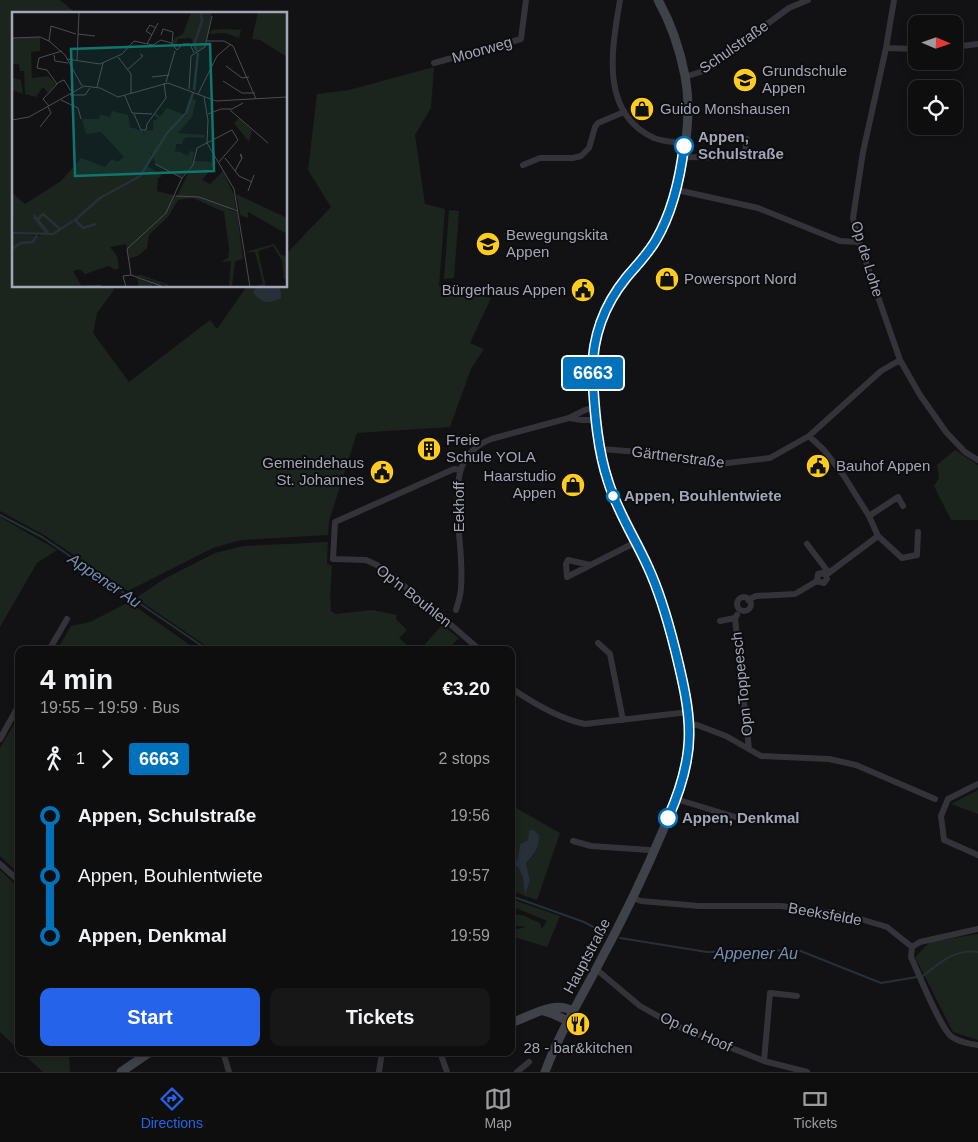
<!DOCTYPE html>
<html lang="en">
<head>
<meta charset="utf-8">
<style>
  body { margin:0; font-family:Helvetica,sans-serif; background:#171718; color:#f1f3f6; height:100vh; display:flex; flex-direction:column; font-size:19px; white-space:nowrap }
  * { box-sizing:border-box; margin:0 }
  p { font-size:16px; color:#9b9c9e }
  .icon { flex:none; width:28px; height:28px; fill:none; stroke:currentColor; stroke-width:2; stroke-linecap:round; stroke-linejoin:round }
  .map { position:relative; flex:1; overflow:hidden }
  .details { position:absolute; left:15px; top:646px; width:500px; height:410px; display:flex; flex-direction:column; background:#0e0e0f; border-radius:10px; box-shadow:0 2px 8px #0003,0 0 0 1px #2e2e2f }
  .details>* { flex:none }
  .badge { padding:0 10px; border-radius:4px; font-size:18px; line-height:32px }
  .needle { width:32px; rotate:92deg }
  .fabs { position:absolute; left:908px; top:15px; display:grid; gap:10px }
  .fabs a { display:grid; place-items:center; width:55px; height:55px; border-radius:10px; background:#0e0e0f; box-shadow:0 2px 8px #0003,0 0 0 1px #2e2e2f; font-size:25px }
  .map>.badge { position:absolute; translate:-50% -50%; box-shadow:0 0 0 2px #fff }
  .legs { display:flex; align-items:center; gap:8px; height:55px; padding:0 25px; font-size:16px }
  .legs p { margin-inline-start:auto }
  .summary { display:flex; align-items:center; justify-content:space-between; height:85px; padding:0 25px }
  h1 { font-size:28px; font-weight:700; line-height:38px }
  .button { display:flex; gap:10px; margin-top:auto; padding:10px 25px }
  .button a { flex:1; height:58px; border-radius:10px; background:#2563eb; color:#fff; font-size:20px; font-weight:700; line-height:58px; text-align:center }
  .button a+a { background:#171718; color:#f1f3f6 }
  ul { padding:0 25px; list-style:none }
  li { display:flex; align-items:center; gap:18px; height:60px; font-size:19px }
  li i { display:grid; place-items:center; width:8px; height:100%; margin:0 6px; background:currentColor }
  li i::after { content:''; width:12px; height:12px; margin:-6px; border:4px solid; border-radius:50%; background:#0e0e0f }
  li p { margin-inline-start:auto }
  li:first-child i { background:linear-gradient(#0000 50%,currentColor 0) }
  li:last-child i { background:linear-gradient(currentColor 50%,#0000 0) }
  .tab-bar { display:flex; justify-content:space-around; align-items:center; height:70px; border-top:1px solid #2e2e2f; background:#0e0e0f; font-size:14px; color:#9b9c9e }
  .tab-bar a { display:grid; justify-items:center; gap:2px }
  .tab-bar .selected { color:#2563eb }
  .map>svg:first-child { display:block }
</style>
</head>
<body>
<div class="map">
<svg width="978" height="1072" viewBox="0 0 978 1072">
  <rect width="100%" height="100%" fill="#121214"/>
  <!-- green -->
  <path fill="#1c241e" d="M0 0H60L77 14H14V286H111L114 290 97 313 93 333 129 382 210 320 217 329 247 286H257L254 292 281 291 279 286H286V254L331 207 308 170 317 94 349 90 434 67 431 108 415 135 425 204 445 209 439 286 491 298 470 343 484 349 471 369 450 427 357 433 329 521 328 535 241 540 213 548 128 591 44 535 0 511Z
    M449 210 459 211 454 278 444 279Z
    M955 450 978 465V520H951L934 486 939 478 937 465Z
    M0 517 57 550 37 563 0 627Z
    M328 542 327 563 332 566 330 596 331 611 336 614 372 610 397 615 396 619 407 630 399 638 413 650H212L136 598 164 579 215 553 243 546Z
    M129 602 197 650H57L71 626 90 622Z
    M442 625 459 638 447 650H420Z
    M19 716V874L0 856V748Z
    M978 790V814L951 804Z
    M511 805 560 833 537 900 525 896 530 880 526 863 534 855 528 840 520 844 518 859 513 862 511 841 514 835 511 833Z
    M511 865 518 867 523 878 525 896 511 890Z
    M0 870 19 888V1050L0 1032Z
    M511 899 560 916 547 947 511 936V930L526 927 511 925V914L522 915 540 923 542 929 547 921 511 906Z
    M978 934V1040L953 1032 915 957 930 942Z
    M22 1053H69L70 1072H43Z"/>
  <!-- water -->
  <path fill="#272f38" d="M257 286H279L281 291V298C269 305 261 303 253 292Z
    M533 830 539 835C539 848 535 854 526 863L530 880 525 896 523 878 518 867 511 865V849L514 861 518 859 520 844 528 840 529 831Z"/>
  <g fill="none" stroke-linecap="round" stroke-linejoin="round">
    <!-- stream -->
    <path stroke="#272f38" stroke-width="2" d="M0 515 42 537 208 650
      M511 896 584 922 606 934
      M620 938 707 952 798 950 881 983 917 977
      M923 976C940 962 955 949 978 952"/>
    <!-- street -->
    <path stroke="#333339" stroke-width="6" d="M620 0C612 48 599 113 654 138 664 142 674 142 685 143
      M894 0 886 48 863 152 853 218 859 242 900 360 920 395 946 432 965 452 978 460
      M954 47 978 44
      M886 48 916 49
      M434 63 521 39 526 0
      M685 77 703 71 789 8 808 0
      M683 157 744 158 747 139
      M523 165 540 158H573L581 156 589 148 595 127 598 123 624 112
      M677 190 758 208 840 241 859 242
      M569 418 582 420H597
      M809 436 824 450 844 476 869 516 878 536 902 558 917 555 918 532
      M601 449 652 453 719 464 770 458 809 436 881 371 900 360
      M460 470 454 469 335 522 333 559 366 560 377 565 421 599 480 650
      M869 516 898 497 903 506
      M807 544 829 573
      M590 565 568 560 566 564 567 577 636 542
      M826 575 878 536
      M737 604a7 7 0 1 1 14 0a7 7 0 1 1-14 0Z
      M748 600 756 596 795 594 817 581 824 583 827 579 826 575 822 573 818 574 817 581
      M456 610C458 603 461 595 461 587 463 564 459 541 458 518 457 485 454 454 491 439L569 418 585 410 595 407
      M735 618 749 749
      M720 621 735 618 737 615
      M598 643 610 654 623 720
      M49 650 67 619
      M511 688C533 703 559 719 585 724L689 712
      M690 724 697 725 726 736 761 756 829 759 856 765 935 799
      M0 739 19 705
      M978 784 948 799 941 816 944 840 978 855
      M676 799 735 817
      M573 841 591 846 649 850 654 852
      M0 864 19 881
      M633 898 641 901 699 906H781L847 915 887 927 912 947
      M912 947 911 957C918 972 941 1030 952 1037 960 1042 969 1044 978 1045
      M912 947 920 942 978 929
      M596 969 640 1006 674 1025 764 1061 807 1072
      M223 1052 229 1072
      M440 1052 447 1072
      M764 1061 770 993 797 996
      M379 1072 382 1052
      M517 1072 529 1062"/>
    <!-- secondary -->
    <path stroke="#404249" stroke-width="9" d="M544 1011 553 1014 568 1021
      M511 1023C532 1016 552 1000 573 1011
      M121 1072 150 1052
      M545 1072C558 1036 578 1003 596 969 621 923 644 876 664 828 672 807 683 786 687 763 694 724 684 687 675 650 668 622 660 594 648 567 637 543 622 520 613 495 599 460 592 407 593 370 593 336 604 306 625 279 634 267 646 256 654 243 680 203 694 123 685 76 680 50 671 23 658 0"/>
  </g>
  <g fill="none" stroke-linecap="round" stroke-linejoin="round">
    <!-- line-1 casing -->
    <g stroke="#fff" stroke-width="11">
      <path id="line-1" d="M668 818C698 751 692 718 675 649 668 621 660 593 648 567 635 538 617 511 608 481 598 451 595 416 593 384 590 345 601 309 626 278 636 266 648 254 656 240 673 211 680 179 684 146"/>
    </g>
    <!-- line-1 -->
    <use href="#line-1" stroke="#0072bc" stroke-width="8"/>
  </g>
  <!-- icons -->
  <defs>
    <g id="school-disc" transform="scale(1.25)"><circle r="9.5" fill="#ffcc1f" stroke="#0d0d0f"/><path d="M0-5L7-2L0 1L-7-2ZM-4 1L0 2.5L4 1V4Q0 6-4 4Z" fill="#111"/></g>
    <g id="shop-disc" transform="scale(1.25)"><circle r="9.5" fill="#ffcc1f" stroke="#0d0d0f"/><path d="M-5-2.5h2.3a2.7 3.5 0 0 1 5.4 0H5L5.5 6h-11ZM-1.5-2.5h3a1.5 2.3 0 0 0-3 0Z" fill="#111"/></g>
    <g id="civic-disc" transform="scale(1.25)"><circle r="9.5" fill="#ffcc1f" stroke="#0d0d0f"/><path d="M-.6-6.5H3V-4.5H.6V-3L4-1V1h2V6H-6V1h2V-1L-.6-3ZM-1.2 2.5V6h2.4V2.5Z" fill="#111"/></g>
    <g id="building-disc" transform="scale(1.25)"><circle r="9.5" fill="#ffcc1f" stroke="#0d0d0f"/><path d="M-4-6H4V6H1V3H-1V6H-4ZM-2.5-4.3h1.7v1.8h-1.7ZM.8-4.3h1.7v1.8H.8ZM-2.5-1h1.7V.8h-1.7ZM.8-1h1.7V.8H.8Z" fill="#111"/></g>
    <g id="restaurant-disc" transform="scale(1.25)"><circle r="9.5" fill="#ffcc1f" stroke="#0d0d0f"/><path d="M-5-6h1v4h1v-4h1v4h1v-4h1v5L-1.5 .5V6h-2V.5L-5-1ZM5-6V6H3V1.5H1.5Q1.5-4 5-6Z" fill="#111"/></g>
  </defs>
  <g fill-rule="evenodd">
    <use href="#school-disc" x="745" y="80"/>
    <use href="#shop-disc" x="642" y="109"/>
    <use href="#school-disc" x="488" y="244"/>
    <use href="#shop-disc" x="667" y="279"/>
    <use href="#civic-disc" x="583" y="290"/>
    <use href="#building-disc" x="429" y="449"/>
    <use href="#civic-disc" x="818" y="466"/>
    <use href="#civic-disc" x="382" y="472"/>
    <use href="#shop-disc" x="573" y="485"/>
    <use href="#restaurant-disc" x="578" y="1024"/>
  </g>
  <!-- markers -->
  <g fill="#fff" stroke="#0072bc" stroke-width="2.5">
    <circle cx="684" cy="146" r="9"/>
    <circle cx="613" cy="496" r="6"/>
    <circle cx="668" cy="818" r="9"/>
  </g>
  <g text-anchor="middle" stroke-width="4" stroke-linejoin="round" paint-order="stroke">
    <!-- street labels -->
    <g font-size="15" fill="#a2a6b6" stroke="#0d0d0f">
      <text transform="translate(734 47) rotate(-35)" y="5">Schulstraße</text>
      <text transform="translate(482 50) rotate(-16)" y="5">Moorweg</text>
      <text transform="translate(867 259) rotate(73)" y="5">Op de Lohe</text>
      <text transform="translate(678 457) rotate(7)" y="5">Gärtnerstraße</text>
      <text transform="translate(459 507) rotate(-90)" y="5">Eekhoff</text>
      <text transform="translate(414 596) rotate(38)" y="5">Op'n Bouhlen</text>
      <text transform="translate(742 684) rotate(-96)" y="5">Opn Toppeesch</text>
      <text transform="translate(825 914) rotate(10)" y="5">Beeksfelde</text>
      <text transform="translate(587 956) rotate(-62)" y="5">Hauptstraße</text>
      <text transform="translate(696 1032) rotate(24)" y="5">Op de Hoof</text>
    </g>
    <!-- poi labels -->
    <g font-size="15" fill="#a2a6b6" stroke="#0d0d0f" text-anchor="start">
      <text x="762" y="76">Grundschule<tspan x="762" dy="17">Appen</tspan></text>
      <text x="660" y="114">Guido Monshausen</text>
      <text x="506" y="240">Bewegungskita<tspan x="506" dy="17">Appen</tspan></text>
      <text x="684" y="284">Powersport Nord</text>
      <text x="566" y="295" text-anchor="end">Bürgerhaus Appen</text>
      <text x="446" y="445">Freie<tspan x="446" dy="17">Schule YOLA</tspan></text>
      <text x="364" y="468" text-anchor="end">Gemeindehaus<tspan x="364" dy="17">St. Johannes</tspan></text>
      <text x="836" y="471">Bauhof Appen</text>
      <text x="556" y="481" text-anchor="end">Haarstudio<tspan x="556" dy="17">Appen</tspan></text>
      <text x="578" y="1053" text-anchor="middle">28 - bar&amp;kitchen</text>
    </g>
    <!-- stop labels -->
    <g font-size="15" font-weight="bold" fill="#a2a6b6" stroke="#0d0d0f" text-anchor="start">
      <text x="698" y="142">Appen,<tspan x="698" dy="17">Schulstraße</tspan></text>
      <text x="624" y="501">Appen, Bouhlentwiete</text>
      <text x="682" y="823">Appen, Denkmal</text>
    </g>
    <!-- water labels -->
    <g font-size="16" font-style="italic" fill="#7590b4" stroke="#0d0d0f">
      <text transform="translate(105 580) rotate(34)" y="6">Appener Au</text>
      <text x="756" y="959">Appener Au</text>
    </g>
  </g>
  <!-- overview -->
  <g transform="translate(12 12)">
    <rect width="275" height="275" fill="#121214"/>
    <path d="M179 0H200L193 35 183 40 179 26 166 27 163 37 160 31 163 26 171 22ZM246 0H275V45L248 28 240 27ZM200 18 214 17 229 18 227 26 213 21 197 22ZM28 25V39L19 40 20 66 36 64 44 72 36 81 31 75 24 85 13 82 12 59H8L7 52H0V26ZM0 66 9 68 11 82 0 78ZM180 87 184 88 180 105 166 121 193 123 192 126 176 125 171 127 170 132H164L163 141 166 139 176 144 178 139 182 140 180 153 169 165 144 152 141 144 155 121 174 104ZM155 96 173 103 154 120 140 143 134 133 132 119 141 118V109L146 107 142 103 144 101 148 105ZM100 99 116 103 118 115 131 119 139 144 134 153 150 164 146 166 145 179 165 184 182 149 205 150 190 168 198 172 211 159 222 183 224 197H216L225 200 231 247 223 249 220 275H217L219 249 209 250 216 246 217 236 212 200 181 186 166 188 156 205 137 223 135 236 126 244 118 246 120 259 114 232 98 235 105 244 107 256 103 258 97 254 73 262 68 257 61 259 70 275H0L1 222 27 224 37 222 2 221 0 181 13 192 49 169 69 146 93 155 100 147 106 150 112 145 89 120 74 122 70 107H87L88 103 98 105ZM227 106 240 118 237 130 222 111ZM224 182 275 206V222L236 200V206L228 203ZM262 232 269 243 275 244V267H272L270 249 261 234 246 239 254 275H240L251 272 243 240H233ZM129 263 155 272 158 275 147 271 151 275 140 272V275H127L125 266 147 270 122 264Z" fill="#1c241e"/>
    <path fill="none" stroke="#272f38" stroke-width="2.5" d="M185 39 182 33 190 9 189 0M182 78 186 41M22 203 36 221M22 205 35 221M26 207 31 202 49 218M62 209 88 186 128 164 155 121 174 101 181 81M64 209 71 216 84 212M1 221 41 222 61 209M0 237 9 231 21 230 25 223M66 275 89 274"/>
    <path fill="none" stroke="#4c4d55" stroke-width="1" d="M66 22 83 24M140 23 134 19 138 13 144 16M149 23 151 17 161 20 160 32M0 26 28 25 37 29 53 43 70 74M37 29 39 14 64 22M194 29H212L221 34 244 87M135 32 146 11M42 43 43 49 56 51M106 45 119 62V81M55 47 88 52 110 42 122 29 141 33 149 28 159 31 165 38 171 32H178L182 41M65 48 67 0M214 54 230 66 237 65M116 57 131 44 128 42M140 65 157 63M211 69 230 81H243M154 70 163 39M45 72 35 58 25 56 27 46 50 39M85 75 91 51M177 77 179 44 193 35 200 4M186 82 205 44 219 32M58 83H73L78 76M113 84 120 101 140 102M192 85 196 108 195 131 222 177 238 275M49 88 66 96 69 107M37 94 31 87 47 70 52 68 59 79M218 98 256 131M122 102 129 118H134L135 112 154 86 152 71M196 102 209 97H220L231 91M0 108 17 105 72 74 88 76 106 85 156 71 204 89 275 85M28 115 39 101 36 95M213 146 227 164 240 170M143 152 170 166M223 159 230 146 229 142 228 143 230 146M236 179 242 163M164 184 187 185 226 199M119 263 115 237 154 201 170 166 181 153 185 136 220 118 226 128 207 150M119 263 152 275M114 275 111 264 119 263"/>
    <path fill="#0f766e" fill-opacity="0.15" stroke="#0f766e" stroke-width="2.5" d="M198 32 202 159 63 164 59 37Z"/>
    <rect width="275" height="275" fill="none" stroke="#a2a6b6" stroke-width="2.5"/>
  </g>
</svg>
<div class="fabs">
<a><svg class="needle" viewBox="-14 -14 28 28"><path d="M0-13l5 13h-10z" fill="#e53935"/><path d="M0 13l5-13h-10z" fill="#9b9c9e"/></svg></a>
<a><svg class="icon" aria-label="locate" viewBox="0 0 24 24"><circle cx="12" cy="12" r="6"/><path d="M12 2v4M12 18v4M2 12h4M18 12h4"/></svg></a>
</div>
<b class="badge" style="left:593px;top:373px;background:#0072bc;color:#fff">6663</b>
<section class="details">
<div class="summary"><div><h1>4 min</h1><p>19:55 – 19:59 · Bus</p></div><b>€3.20</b></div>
<div class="legs"><svg class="icon" aria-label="walk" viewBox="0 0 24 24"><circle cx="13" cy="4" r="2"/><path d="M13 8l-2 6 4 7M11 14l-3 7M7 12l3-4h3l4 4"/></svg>1<svg class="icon" aria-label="forward" viewBox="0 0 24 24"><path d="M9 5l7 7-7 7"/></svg><b class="badge" style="background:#0072bc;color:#fff">6663</b><p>2 stops</p></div>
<ul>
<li><i style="color:#0072bc"></i><b>Appen, Schulstraße</b><p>19:56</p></li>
<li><i style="color:#0072bc"></i><span>Appen, Bouhlentwiete</span><p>19:57</p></li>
<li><i style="color:#0072bc"></i><b>Appen, Denkmal</b><p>19:59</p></li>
</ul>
<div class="button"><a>Start</a><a>Tickets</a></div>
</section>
</div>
<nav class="tab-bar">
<a class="selected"><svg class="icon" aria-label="directions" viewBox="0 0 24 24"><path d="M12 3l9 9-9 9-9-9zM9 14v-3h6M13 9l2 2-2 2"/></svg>Directions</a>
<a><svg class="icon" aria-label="map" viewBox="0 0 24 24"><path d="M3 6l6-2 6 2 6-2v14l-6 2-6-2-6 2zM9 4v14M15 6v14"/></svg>Map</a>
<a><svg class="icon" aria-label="tickets" viewBox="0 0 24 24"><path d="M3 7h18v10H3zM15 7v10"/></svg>Tickets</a>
</nav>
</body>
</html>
